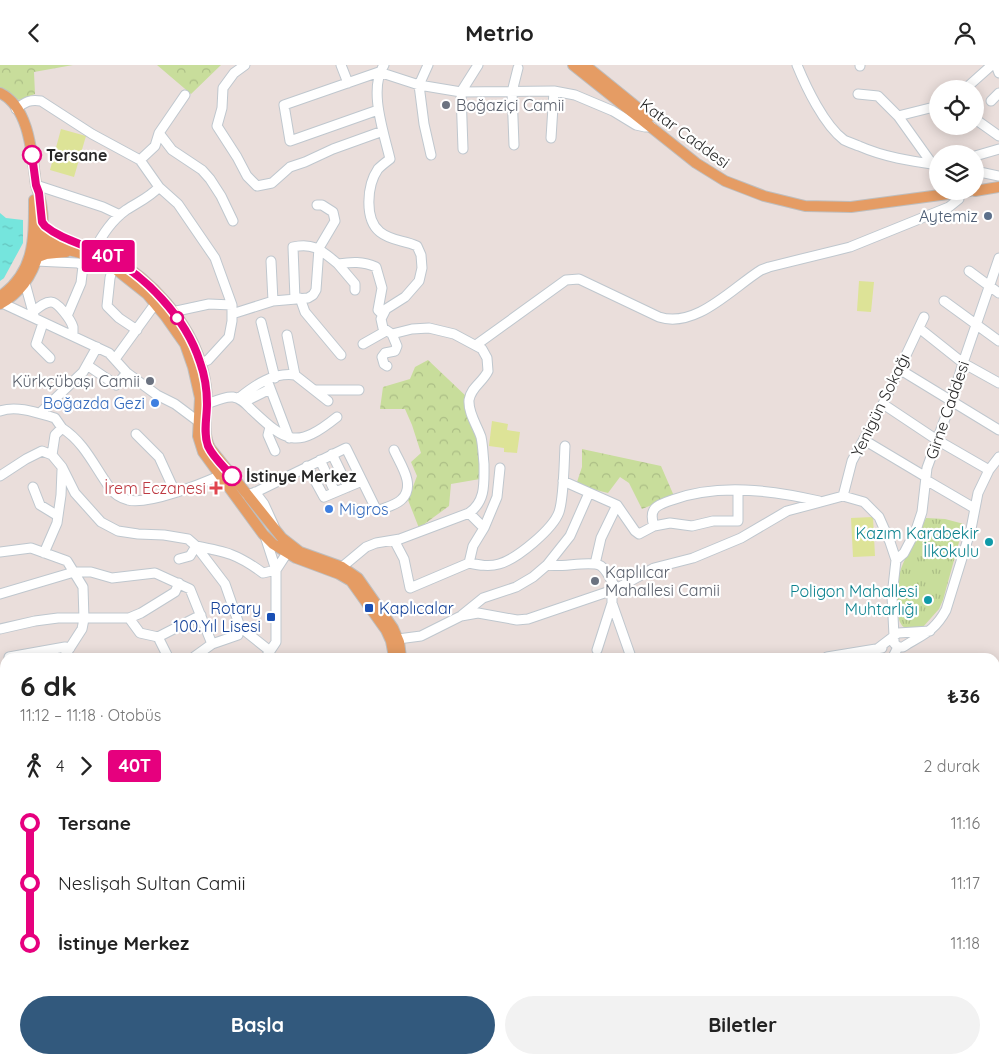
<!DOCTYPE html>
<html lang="tr">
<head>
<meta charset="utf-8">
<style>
  body { margin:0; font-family:Quicksand,sans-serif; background:#f2f2f2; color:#222; height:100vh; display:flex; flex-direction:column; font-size:19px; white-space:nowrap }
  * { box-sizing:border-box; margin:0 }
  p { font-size:16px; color:#767676 }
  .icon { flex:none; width:28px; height:28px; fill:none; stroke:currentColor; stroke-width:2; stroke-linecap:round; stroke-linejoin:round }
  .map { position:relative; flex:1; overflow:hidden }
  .details { position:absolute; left:0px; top:588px; width:1000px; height:411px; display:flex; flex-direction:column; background:#fff; border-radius:15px 15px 0 0; box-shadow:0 2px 12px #0003 }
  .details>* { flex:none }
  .badge { padding:0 10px; border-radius:4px; font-size:18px; line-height:32px }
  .controls { position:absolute; left:929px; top:15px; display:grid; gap:10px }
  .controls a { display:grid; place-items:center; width:55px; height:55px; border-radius:50%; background:#fff; box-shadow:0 2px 12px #0003; font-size:25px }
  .map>.badge { position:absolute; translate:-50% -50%; box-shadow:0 0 0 2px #fff }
  .legs { display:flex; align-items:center; gap:8px; height:55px; padding:0 20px; font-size:16px }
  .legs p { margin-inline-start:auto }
  .head { display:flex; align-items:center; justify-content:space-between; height:85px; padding:0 20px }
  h1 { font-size:28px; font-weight:700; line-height:38px }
  .primary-button { display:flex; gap:10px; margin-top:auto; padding:10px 20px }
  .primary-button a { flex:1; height:58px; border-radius:30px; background:#32597d; color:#fff; font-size:20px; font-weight:700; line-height:58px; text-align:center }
  .primary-button a+a { background:#f2f2f2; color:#222 }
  ul { padding:0 20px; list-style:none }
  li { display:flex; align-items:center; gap:18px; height:60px; font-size:19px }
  li i { display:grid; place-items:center; width:8px; height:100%; margin:0 6px; background:currentColor }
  li i::after { content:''; width:12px; height:12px; margin:-6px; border:4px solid; border-radius:50%; background:#fff }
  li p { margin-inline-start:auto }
  li:first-child i { background:linear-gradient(#0000 50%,currentColor 0) }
  li:last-child i { background:linear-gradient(currentColor 50%,#0000 0) }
  header { display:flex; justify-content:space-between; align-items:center; height:65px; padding:0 20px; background:#fff; font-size:22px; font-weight:700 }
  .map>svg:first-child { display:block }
</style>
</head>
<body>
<header><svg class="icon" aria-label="back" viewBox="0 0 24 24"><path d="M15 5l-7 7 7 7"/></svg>Metrio<svg class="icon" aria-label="person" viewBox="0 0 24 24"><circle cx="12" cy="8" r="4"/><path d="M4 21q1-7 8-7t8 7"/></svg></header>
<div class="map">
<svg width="999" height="998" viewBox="0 0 999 998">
  <defs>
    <pattern id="forest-crowns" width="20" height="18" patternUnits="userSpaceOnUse" patternTransform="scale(1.25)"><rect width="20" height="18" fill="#c8dd9b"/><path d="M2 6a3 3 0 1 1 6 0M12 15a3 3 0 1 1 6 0" fill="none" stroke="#acbe86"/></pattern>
    <pattern id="park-tufts" width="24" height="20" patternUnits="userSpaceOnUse" patternTransform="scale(1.25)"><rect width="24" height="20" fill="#c8dd9b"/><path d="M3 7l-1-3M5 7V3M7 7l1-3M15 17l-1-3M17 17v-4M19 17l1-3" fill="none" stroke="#acbe86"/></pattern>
    <pattern id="water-ripples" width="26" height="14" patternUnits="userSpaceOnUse" patternTransform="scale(1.25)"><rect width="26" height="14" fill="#75e5dd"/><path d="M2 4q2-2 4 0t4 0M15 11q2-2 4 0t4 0" fill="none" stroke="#65c4be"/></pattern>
  </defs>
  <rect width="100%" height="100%" fill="#eadedb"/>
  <!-- forest -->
  <path fill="url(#forest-crowns)" d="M0 0H73L34 7 35 29 19 35 0 25Z
    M157 0H221L191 29Z
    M428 295 468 333 479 375 480 414 451 419 449 441 419 463 408 435 417 411 411 397 421 388 412 360 405 344H380L383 322 410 314 415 302Z
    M582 384 661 401 674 431 642 444 629 418 620 412 608 428 576 420 582 402Z"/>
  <!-- park -->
  <path fill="url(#park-tufts)" d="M926 453 945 454 964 459 943 535 939 544 923 562C912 566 902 566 899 554 887 514 910 487 926 453Z"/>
  <!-- pitch -->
  <path fill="#dde397" d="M61 64 86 71 74 112 50 105Z
    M859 216 874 217 871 247 857 246Z
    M492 356 508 359 507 365 520 367 517 388 504 387V383L489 381Z
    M873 452 875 491 853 492 851 453Z"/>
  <!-- water -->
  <path fill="url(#water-ripples)" d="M0 148 6 153 23 155V178L4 213 0 216Z"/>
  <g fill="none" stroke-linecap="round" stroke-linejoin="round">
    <!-- minor casing -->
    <g stroke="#bfc7ce" stroke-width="11">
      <path id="minor" d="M245 0 234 8 223 23 222 43 217 61 237 92 247 111 257 121 272 118 290 102 305 97 333 84 383 66
        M341 0 348 18
        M428 0 419 20 424 59 431 90
        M797 0C806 22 824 60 844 75 848 77 854 79 859 81 884 92 910 96 938 100
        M996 0 999 8
        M860 1V0
        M965 24 992 0
        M858 29 878 31 898 51 938 41
        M991 36 999 28
        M16 44C25 37 30 34 41 36L92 69 140 95 159 122 178 139 215 193 232 240V256L229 272 208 295 201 298
        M378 45 290 76 284 40 379 7 419 20 461 27 554 26 575 30 613 46 636 60 645 62H652
        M898 51 933 100 935 99
        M975 54 999 71
        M159 68 172 85 202 105 210 114 221 131 233 156
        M551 73 554 26
        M514 80 512 27 518 3
        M463 84 461 27 478 0
        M975 91 999 84
        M140 95 155 81 159 68 185 30
        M975 106 999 111
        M36 120 103 142 120 150
        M94 185C103 169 112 155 126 145 138 137 149 133 159 122
        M36 196 78 198 83 201 81 218 67 251
        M271 196 273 236
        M338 199 355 219V225
        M113 202 110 213 107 241 119 253 137 265
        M969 206 999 228
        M25 218 34 251
        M300 233 305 247 341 290
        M295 234 293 182C314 177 322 186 338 199 351 197 363 196 376 202L382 223 378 245 382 249
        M944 236 999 276
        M2 238 109 288 127 308 157 330 175 339 199 357
        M33 247C38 243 44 237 51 237 58 237 71 255 73 262 73 264 73 267 73 270
        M172 247 209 239 232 240
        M232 249 273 236 308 233 313 230 316 225 319 183 335 156 333 147 322 140H317
        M261 257 275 313
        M43 258 36 279 50 293
        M919 263 963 298 999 318
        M287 270 295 310
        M363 279 386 266
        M476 280 566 215 579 214 659 252C696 264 732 223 761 205L769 202 850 182 949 142 959 134V128
        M115 294 155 239
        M87 300 116 320 127 308
        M387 301 384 299 382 292 385 288 395 286 397 281 392 269
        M899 304 999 365
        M267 315 289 373
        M316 325H359
        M239 333C255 320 274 307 295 310L328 336
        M244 337 270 324
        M207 339C215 336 225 331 233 332 241 333 246 339 252 345 287 378 297 384 337 352
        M883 339 937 375 989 405
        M0 346C17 340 38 348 55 353L62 363
        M40 348 83 307 97 282
        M270 362 268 370 275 386
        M136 369 159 392 175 427
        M864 375 926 412
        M332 389 348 422
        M320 395 335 427
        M307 401 324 432 362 416
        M221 410C201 419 149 440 128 435 121 433 114 429 110 423 94 401 85 378 62 363L55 370 52 390 62 402 75 428 101 457 118 466 138 469 164 470 188 474 196 481 225 519 240 562 270 586
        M0 411 26 394 42 386 52 390
        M926 415 974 443
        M563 416 617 440 635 466 639 469 654 461C648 443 657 440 672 435 718 418 772 425 819 436
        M33 422 40 440 58 451
        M255 427 264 439 274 461
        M247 430 256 427 346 383 377 446C384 443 397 440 402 434 416 420 400 399 394 385
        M843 431 852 396 883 339 924 252
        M654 461 670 458 692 461 713 456H738V425
        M484 463 497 432 500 403
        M265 471 276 505V577L266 592
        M394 475 404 494 410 523 469 498 473 481 484 463 469 448
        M0 487 31 483 67 496 83 522 84 554 82 564 64 592
        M44 488 57 458 61 430 62 405
        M179 494 190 491 196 481C227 487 237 489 263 508L276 505 287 488
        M896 495 904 488 916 465 922 447 927 403 951 337 963 298 999 193
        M469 498C479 500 489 502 499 499 517 494 553 464 559 447 564 432 564 398 565 381
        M595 499 601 473 617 440
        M547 500C560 503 592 495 601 501 607 505 612 517 616 524L612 530V538L631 592
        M342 502 366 482 376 478 400 474 469 448C486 436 484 418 484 399 483 390 483 381 481 372 477 360 468 348 469 335 471 322 483 317 488 306L487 293 482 284 454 269 429 263 412 264 392 269 383 263 381 254 386 244 405 232 419 216 422 203 421 190 417 181C404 175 391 176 380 167 364 154 367 120 378 104 382 100 386 97 390 94 384 68 368 24 384 0
        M0 529 74 507H91L112 513 155 508 190 524 212 579 194 592
        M462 550 483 533 516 522 533 512 547 500 570 471 589 428
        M129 553 140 568 158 572 168 592
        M0 564 35 556 58 553H129L141 548 175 527 179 518
        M930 566 898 568 894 571V578L898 582H903C923 569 934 567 946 545L971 464 978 428 989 405 999 392
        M158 572 201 550
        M398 574 421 571 461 551 478 548 517 555 528 554 616 524 654 503 693 493 741 473 787 446 843 431 864 437 879 452 890 477 896 495 892 531 894 571 877 584
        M212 579 238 570
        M597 585 612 538
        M9 592 65 582 70 583
        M827 592 882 583
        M893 592 898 582
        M5 655 0 659 5 678
        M995 681 999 685
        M0 707 5 724
        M995 733 999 738
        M0 743 5 752
        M995 782 999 779
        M995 792 999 798
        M0 804H5
        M0 843 5 844
        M995 852 999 855
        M0 874 5 876
        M995 876 999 869
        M995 895 999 897
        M0 925 5 916
        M995 938 999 941
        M0 945 3 953
        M0 980 5 981
        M995 982 999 987
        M292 994 299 998
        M345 994 351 998
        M401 994 404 996
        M475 994 487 998
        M41 998 43 994
        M82 998 84 994
        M200 998 202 994
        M267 998 270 994
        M365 998 366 994
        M439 998 442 994"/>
    </g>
    <!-- major casing -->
    <g stroke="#bebebe" stroke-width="12">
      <path id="major" d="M573 0 696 98 725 116 764 131 805 141 851 142 970 126
        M585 0 649 52
        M0 28C30 42 32 91 36 120 51 161 41 217 0 239
        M975 126 999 122
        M33 175C48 167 73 178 89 183 146 203 199 262 206 323 209 342 201 366 210 383L282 473 300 487 342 502 358 513 393 563 399 577 401 592
        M41 179 77 187 102 196 113 202 147 229 166 252 185 279 193 302 200 333 198 371 203 387 263 469 273 479 296 493 339 509 351 516 386 565 391 576 394 592
        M38 192 46 189 66 187
        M2 230C35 206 34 173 34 135
        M650 994 662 998
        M668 994 680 998
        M946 998 999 997"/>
    </g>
    <!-- minor -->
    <use href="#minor" stroke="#fff" stroke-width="9"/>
    <!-- major -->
    <use href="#major" stroke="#e59c64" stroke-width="10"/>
  </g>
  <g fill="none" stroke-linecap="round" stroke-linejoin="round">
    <!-- line-1 casing -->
    <g stroke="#fff" stroke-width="11">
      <path id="line-1" d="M32 90 36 120 39 128 42 157 45 161C62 175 84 179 103 189 145 209 186 253 200 297 205 311 207 325 207 339 207 352 203 368 208 381 213 392 224 402 232 411"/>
    </g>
    <!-- line-1 -->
    <use href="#line-1" stroke="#e6007e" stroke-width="8"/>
  </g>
  <!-- markers -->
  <g fill="#6b7280" stroke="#fff" stroke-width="2">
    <circle cx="446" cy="40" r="5"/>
    <circle cx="150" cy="316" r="5"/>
    <circle cx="595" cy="516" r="5"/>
  </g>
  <g fill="#fff" stroke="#e6007e" stroke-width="2.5">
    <circle cx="32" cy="90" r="9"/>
    <circle cx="177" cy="253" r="6"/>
    <circle cx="232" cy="411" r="9"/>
  </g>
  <circle fill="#5c6f8a" stroke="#fff" stroke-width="2" cx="988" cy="151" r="5"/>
  <g fill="#3f7fe0" stroke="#fff" stroke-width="2">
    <circle cx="155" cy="338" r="5"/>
    <circle cx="329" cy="444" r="5"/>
  </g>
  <path fill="#e0444e" stroke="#fff" stroke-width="2" d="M213.5 415.5h5v5h5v5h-5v5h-5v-5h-5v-5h5z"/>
  <g fill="#0f9aa8" stroke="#fff" stroke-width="2">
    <circle cx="989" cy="477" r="5"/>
    <circle cx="928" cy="535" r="5"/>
  </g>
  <g fill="#1a4fb4" stroke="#fff" stroke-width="2">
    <rect x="364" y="538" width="10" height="10" rx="2.5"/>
    <rect x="266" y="547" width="10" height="10" rx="2.5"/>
  </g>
  <g text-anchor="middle" stroke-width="4.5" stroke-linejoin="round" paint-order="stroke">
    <!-- worship labels -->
    <g font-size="16" fill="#5b616d" stroke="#fff" text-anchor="start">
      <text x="456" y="46">Boğaziçi Camii</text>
      <text x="140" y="322" text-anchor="end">Kürkçübaşı Camii</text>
      <text x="605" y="513">Kaplılcar<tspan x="605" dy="18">Mahallesi Camii</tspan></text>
    </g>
    <!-- street labels -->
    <g font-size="16" fill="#282828" stroke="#fff">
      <text transform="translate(685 68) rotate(36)" y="6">Katar Caddesi</text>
      <text transform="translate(880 340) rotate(-64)" y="6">Yenigün Sokağı</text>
      <text transform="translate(947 345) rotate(-71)" y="6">Girne Caddesi</text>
    </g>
    <!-- stop labels -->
    <g font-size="16" font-weight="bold" fill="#282828" stroke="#fff" text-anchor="start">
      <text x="46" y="96">Tersane</text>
      <text x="246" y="417">İstinye Merkez</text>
    </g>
    <!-- service labels -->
    <g font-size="16" fill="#4e5e75" stroke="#fff" text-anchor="end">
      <text x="978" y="157">Aytemiz</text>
    </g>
    <!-- shop labels -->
    <g font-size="16" fill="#366cbe" stroke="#fff" text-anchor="end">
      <text x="145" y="344">Boğazda Gezi</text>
      <text x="339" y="450" text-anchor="start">Migros</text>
    </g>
    <!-- health labels -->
    <g font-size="16" fill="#be3a42" stroke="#fff" text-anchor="end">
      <text x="206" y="429">İrem Eczanesi</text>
    </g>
    <!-- culture labels -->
    <g font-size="16" fill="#0d838f" stroke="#fff" text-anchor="end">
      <text x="979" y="474">Kazım Karabekir<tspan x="979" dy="18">İlkokulu</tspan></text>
      <text x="918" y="532">Poligon Mahallesi<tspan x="918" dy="18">Muhtarlığı</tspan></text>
    </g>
    <!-- transit labels -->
    <g font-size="16" fill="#164399" stroke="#fff" text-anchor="end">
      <text x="261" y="549">Rotary<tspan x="261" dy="18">100.Yıl Lisesi</tspan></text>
      <text x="379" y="549" text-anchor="start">Kaplıcalar</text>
    </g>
  </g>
</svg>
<div class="controls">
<a><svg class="icon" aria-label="locate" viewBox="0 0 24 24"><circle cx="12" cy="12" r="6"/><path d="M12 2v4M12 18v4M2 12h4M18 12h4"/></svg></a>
<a><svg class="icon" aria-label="layers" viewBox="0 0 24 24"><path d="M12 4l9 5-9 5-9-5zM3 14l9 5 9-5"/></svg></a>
</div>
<b class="badge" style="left:108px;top:191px;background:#e6007e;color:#fff">40T</b>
<section class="details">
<div class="head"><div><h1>6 dk</h1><p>11:12 – 11:18 · Otobüs</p></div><b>₺36</b></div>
<div class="legs"><svg class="icon" aria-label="walk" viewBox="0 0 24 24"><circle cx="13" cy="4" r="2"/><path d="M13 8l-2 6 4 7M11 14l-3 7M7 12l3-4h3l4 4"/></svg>4<svg class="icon" aria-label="forward" viewBox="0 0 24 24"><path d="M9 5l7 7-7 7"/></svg><b class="badge" style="background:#e6007e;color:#fff">40T</b><p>2 durak</p></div>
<ul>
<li><i style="color:#e6007e"></i><b>Tersane</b><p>11:16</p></li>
<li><i style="color:#e6007e"></i><span>Neslişah Sultan Camii</span><p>11:17</p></li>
<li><i style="color:#e6007e"></i><b>İstinye Merkez</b><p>11:18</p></li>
</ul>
<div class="primary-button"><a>Başla</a><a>Biletler</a></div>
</section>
</div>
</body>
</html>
